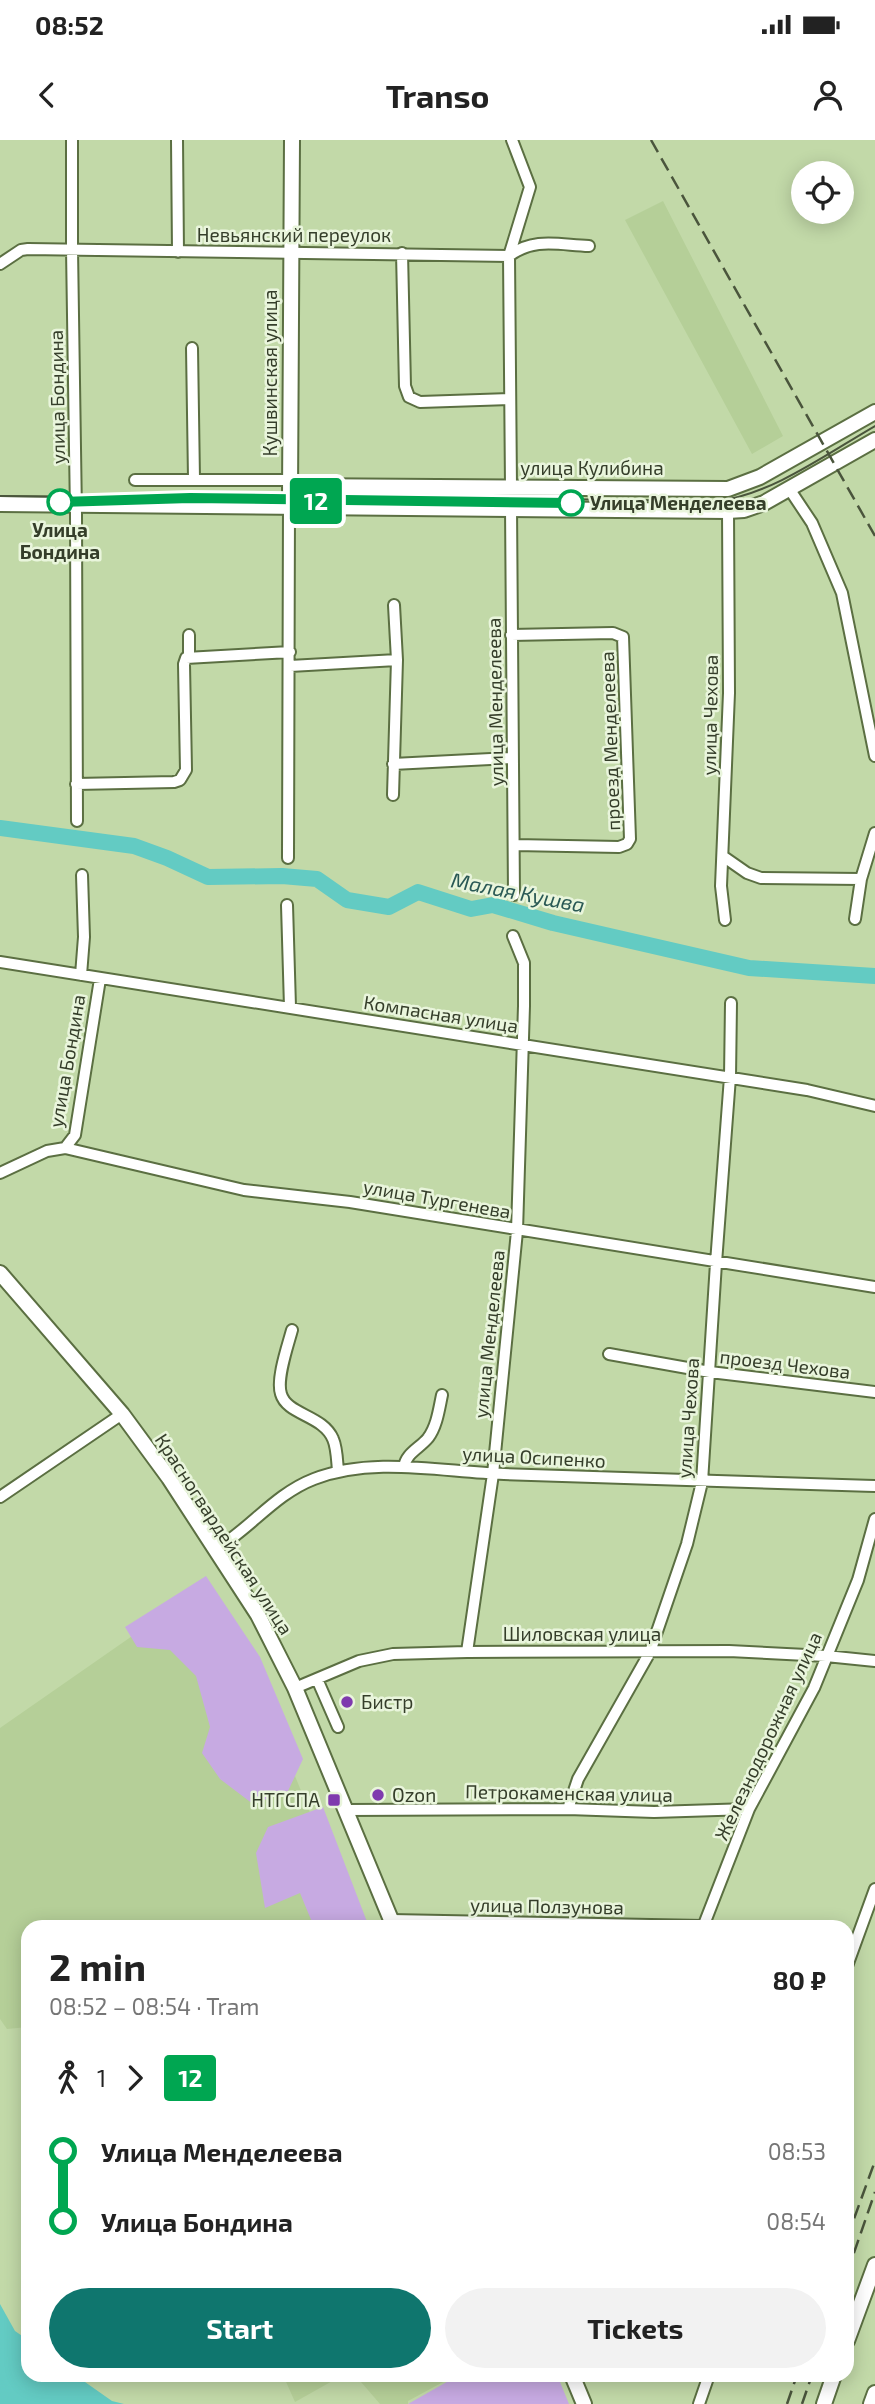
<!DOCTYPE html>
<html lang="en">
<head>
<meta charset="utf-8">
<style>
  body { margin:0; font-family:"Exo 2",sans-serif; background:#f2f2f2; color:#222; height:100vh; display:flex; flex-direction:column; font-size:26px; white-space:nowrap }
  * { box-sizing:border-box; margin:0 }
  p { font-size:23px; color:#767676 }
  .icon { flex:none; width:38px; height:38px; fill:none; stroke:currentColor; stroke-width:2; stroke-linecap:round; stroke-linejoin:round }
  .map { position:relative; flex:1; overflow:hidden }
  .drawer { position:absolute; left:21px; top:1780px; width:833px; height:462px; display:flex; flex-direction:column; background:#fff; border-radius:21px; box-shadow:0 4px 18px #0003 }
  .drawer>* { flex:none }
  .badge { padding:0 14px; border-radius:5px; font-size:24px; line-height:46px }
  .fabs { position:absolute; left:791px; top:21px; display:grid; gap:14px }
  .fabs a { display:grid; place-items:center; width:63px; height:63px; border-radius:50%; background:#fff; box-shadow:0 4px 18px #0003; font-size:35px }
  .map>.badge { position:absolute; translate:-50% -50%; box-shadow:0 0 0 4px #fff }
  .legs { display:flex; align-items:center; gap:10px; height:77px; padding:0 28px; font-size:23px }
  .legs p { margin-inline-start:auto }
  .overview { display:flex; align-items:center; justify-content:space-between; height:119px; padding:0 28px }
  h1 { font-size:38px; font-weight:700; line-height:52px }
  .cta { display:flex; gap:14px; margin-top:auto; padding:14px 28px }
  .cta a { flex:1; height:80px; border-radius:42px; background:#0f766e; color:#fff; font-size:28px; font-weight:700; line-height:80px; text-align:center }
  .cta a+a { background:#f2f2f2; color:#222 }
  ul { padding:0 28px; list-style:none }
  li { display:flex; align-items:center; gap:24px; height:70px; font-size:26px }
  li i { display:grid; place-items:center; width:10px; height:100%; margin:0 9px; background:currentColor }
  li i::after { content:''; width:18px; height:18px; margin:-9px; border:5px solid; border-radius:50%; background:#fff }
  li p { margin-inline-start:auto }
  li:first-child i { background:linear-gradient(#0000 50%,currentColor 0) }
  li:last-child i { background:linear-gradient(currentColor 50%,#0000 0) }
  .status { display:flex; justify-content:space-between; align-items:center; height:49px; padding:0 35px; background:#fff; direction:ltr }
  .status svg { height:19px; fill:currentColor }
  header { display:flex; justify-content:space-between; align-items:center; height:91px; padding:0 28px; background:#fff; font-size:32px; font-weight:700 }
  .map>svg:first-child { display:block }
</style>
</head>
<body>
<div class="status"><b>08:52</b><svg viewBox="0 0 49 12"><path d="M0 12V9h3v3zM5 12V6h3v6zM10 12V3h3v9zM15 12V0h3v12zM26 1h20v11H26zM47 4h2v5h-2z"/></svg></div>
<header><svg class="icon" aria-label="back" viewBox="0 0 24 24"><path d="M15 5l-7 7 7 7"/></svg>Transo<svg class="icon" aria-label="person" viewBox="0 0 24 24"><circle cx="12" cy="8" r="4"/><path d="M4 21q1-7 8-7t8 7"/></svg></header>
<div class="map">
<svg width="875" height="2264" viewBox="0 0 875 2264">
  <rect width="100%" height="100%" fill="#c2d9a8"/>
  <!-- built -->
  <path fill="#b5cf98" d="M663 61 783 296 752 314 625 80Z
    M194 1453 258 1546 357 1787H28V1887L7 1889 0 1879V1588Z
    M283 2235H343L295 2262Z
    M355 2235H456L408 2261V2264H380Z"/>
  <!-- green -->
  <path fill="#c7aae2" d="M206 1436 260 1517 303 1619 288 1651 253 1664 220 1639 202 1613 210 1587 196 1536 170 1510 137 1507 125 1487Z
    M323 1667 369 1787H314L300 1753 265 1768 256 1713 268 1687Z
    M459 2235H551L558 2237 569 2264H408Z"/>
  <!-- water -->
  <path fill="#63cbc3" d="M0 2164 15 2191 28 2200V2235H75L112 2261 124 2264H0Z"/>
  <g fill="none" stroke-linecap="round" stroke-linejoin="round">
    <!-- river -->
    <path stroke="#63cbc3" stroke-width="16" d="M0 688 134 706 167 718 208 737 282 736 317 739 347 760 389 767 418 752 471 769 493 765 553 783 749 828 875 836"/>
    <!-- minor casing -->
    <g stroke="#5b6f42" stroke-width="14">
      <path id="minor" d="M72 0V109L76 374 77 681
        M177 0 178 112
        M402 113 405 246 409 257 420 262 510 259
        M0 124 21 110 28 109 509 116C534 97 559 105 589 106
        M192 208 194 339
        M135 340H290
        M511 347 509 116 530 47 512 0
        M790 350 812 383 842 453 875 616
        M511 367 514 755
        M189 495V517
        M511 495 613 493 623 497 630 699 627 704 619 707 515 705
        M290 526 397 520
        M393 624 512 618
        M76 644 174 642 180 640 186 630 184 524 186 518 290 512
        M393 655 397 520 394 465
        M724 717 747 733 761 738 861 739 875 693
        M288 718 289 366
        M287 765 290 867
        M855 779 861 739
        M725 780 721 746 729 553 728 371
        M0 822 807 950 875 966
        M81 835 84 797 82 735
        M65 1008 75 995 100 839
        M0 1033 47 1011 65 1008 244 1050 350 1062 875 1147
        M292 1190C288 1205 276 1239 281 1254 287 1275 323 1275 333 1299 337 1308 337 1321 338 1331
        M609 1214 710 1232 875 1252
        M404 1327C406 1313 420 1308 428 1298 437 1286 439 1269 442 1255
        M0 1357 122 1274
        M216 1409C251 1388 275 1354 314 1339 374 1316 442 1332 504 1334 627 1339 751 1343 875 1346
        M467 1512 493 1334 517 1091 524 866V823L513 796
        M317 1539 338 1587
        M295 1548 359 1521 393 1514 467 1512 729 1511 826 1516 875 1521
        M568 1669 578 1639 650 1512 687 1404 702 1342 716 1123 730 937 731 863
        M346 1670 568 1669 654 1672 749 1669
        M391 1780 703 1786
        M703 1787 749 1669 814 1548 858 1440 875 1379
        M847 1826 875 1749
        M699 2264 709 2235"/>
    </g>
    <!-- major casing -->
    <g stroke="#5b6f42" stroke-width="18">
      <path id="major" d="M290 346 728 349 760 337 875 272
        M290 356 292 0
        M0 364 728 371 744 370 764 363 875 300
        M0 1133 122 1274 169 1338 258 1475 295 1548 394 1787
        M847 2201 875 2125
        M572 2235 584 2264
        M824 2264 834 2235
        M871 2264 875 2253"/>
    </g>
    <!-- minor -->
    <use href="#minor" stroke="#fff" stroke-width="10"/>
    <!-- major -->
    <use href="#major" stroke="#fff" stroke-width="14"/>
    <!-- tram -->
    <path stroke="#4a553c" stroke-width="2" d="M0 356 76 357 190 352 290 356 717 361C771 355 828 313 875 286"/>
    <!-- rail -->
    <path stroke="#4a553c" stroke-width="2.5" stroke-dasharray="14 7" stroke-linecap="butt" d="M651 0 875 396
      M847 2098 875 2021
      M847 2133 875 2052
      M787 2264 797 2235
      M802 2264 812 2235"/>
  </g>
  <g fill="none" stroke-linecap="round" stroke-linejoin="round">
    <!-- line-1 casing -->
    <g stroke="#fff" stroke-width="16">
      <path id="line-1" d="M60 362 190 358 571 363"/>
    </g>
    <!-- line-1 -->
    <use href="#line-1" stroke="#00a651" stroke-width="10"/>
  </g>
  <!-- markers -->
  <g fill="#fff" stroke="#00a651" stroke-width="3.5">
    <circle cx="60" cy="362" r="12"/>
    <circle cx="571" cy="363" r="12"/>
  </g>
  <g fill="#7f3aae" stroke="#e9f5dc" stroke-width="2.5">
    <circle cx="347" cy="1562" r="7"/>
    <circle cx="378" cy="1655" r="7"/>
    <rect x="327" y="1653" width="14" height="14" rx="3.5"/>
  </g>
  <g text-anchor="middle" stroke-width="5" stroke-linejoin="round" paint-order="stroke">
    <!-- street labels -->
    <g font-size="19" fill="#353e2a" stroke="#e9f5dc">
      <text x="294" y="102">Невьянский переулок</text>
      <text transform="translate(270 233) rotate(-90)" y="7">Кушвинская улица</text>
      <text transform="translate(57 257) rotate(-91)" y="7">улица Бондина</text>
      <text x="592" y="335">улица Кулибина</text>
      <text transform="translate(495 562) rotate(-91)" y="7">улица Менделеева</text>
      <text transform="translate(710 575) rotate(-89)" y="7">улица Чехова</text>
      <text transform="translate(610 601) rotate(-92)" y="7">проезд Менделеева</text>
      <text transform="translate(441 874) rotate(9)" y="7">Компасная улица</text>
      <text transform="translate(67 921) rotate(-80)" y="7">улица Бондина</text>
      <text transform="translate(437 1059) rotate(10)" y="7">улица Тургенева</text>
      <text transform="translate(489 1194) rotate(-84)" y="7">улица Менделеева</text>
      <text transform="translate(785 1224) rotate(7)" y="7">проезд Чехова</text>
      <text transform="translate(688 1278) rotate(-86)" y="7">улица Чехова</text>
      <text transform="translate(534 1317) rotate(3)" y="7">улица Осипенко</text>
      <text transform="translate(224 1394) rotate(57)" y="7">Красногвардейская улица</text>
      <text x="582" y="1501">Шиловская улица</text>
      <text transform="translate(768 1596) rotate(-65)" y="7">Железнодорожная улица</text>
      <text transform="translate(569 1653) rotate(1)" y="7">Петрокаменская улица</text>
      <text transform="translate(547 1766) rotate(1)" y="7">улица Ползунова</text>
    </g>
    <!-- stop labels -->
    <g font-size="19" font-weight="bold" fill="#353e2a" stroke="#e9f5dc" text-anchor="start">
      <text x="590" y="370">Улица Менделеева</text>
      <text x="60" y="397" text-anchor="middle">Улица<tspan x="60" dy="22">Бондина</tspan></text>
    </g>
    <!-- poi labels -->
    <g font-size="19" fill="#353e2a" stroke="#e9f5dc" text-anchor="start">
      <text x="361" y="1569">Бистр</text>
      <text x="392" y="1662">Ozon</text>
      <text x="320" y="1667" text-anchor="end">НТГСПА</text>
    </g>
    <!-- water labels -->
    <g font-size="21" font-style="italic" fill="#2a5955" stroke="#e9f5dc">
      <text transform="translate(518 753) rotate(11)" y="7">Малая Кушва</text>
    </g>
  </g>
</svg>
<div class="fabs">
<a><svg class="icon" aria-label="locate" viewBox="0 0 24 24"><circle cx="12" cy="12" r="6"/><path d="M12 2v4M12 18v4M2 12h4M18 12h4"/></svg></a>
</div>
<b class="badge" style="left:316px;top:361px;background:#00a651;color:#fff">12</b>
<section class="drawer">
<div class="overview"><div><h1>2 min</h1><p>08:52 – 08:54 · Tram</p></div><b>80 ₽</b></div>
<div class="legs"><svg class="icon" aria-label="walk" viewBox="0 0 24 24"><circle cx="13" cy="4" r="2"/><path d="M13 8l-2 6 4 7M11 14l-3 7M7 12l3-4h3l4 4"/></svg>1<svg class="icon" aria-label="forward" viewBox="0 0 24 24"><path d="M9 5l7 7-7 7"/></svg><b class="badge" style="background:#00a651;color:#fff">12</b></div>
<ul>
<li><i style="color:#00a651"></i><b>Улица Менделеева</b><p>08:53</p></li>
<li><i style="color:#00a651"></i><b>Улица Бондина</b><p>08:54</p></li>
</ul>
<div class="cta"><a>Start</a><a>Tickets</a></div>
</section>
</div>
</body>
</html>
